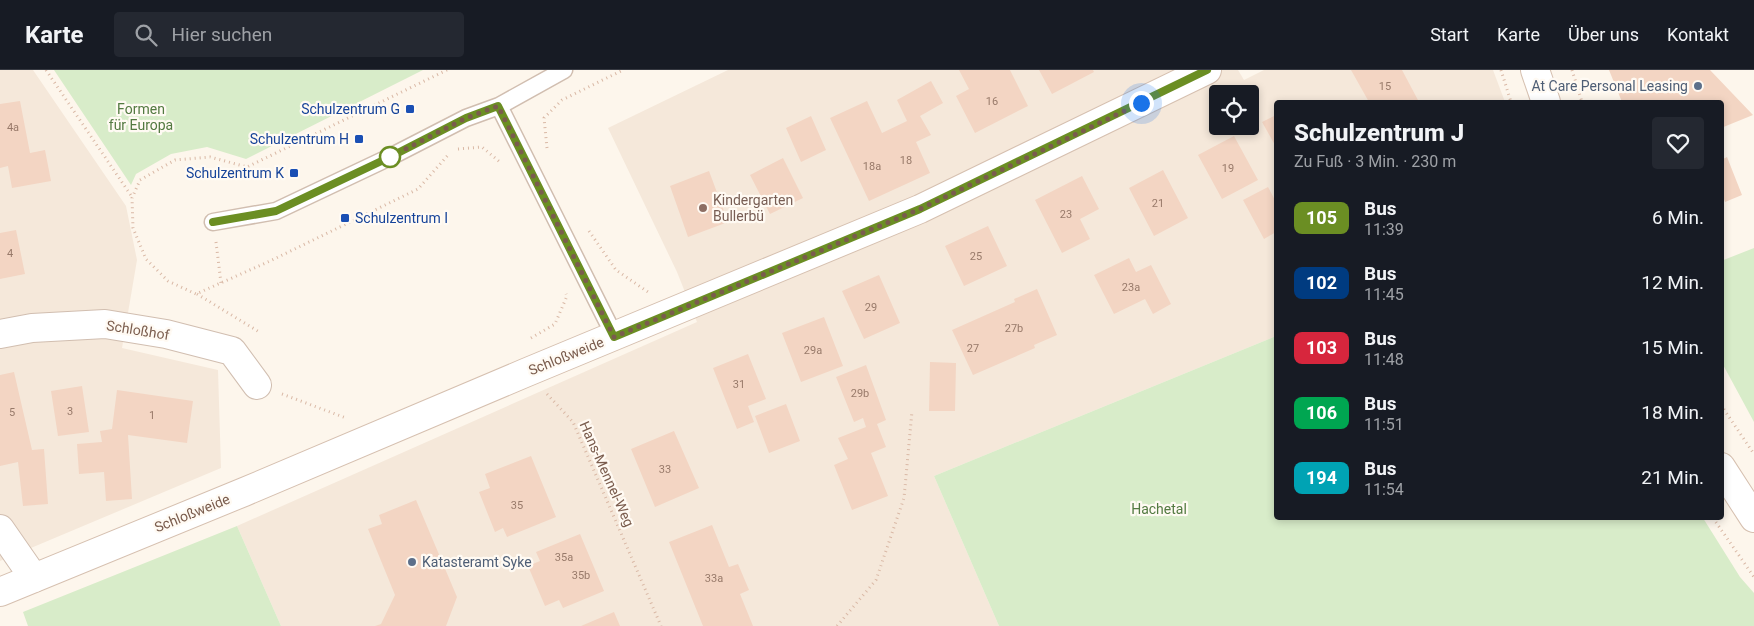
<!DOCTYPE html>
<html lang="de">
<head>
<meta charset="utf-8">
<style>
  body { margin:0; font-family:Roboto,sans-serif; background:#242831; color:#f1f3f6; height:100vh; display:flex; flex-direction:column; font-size:19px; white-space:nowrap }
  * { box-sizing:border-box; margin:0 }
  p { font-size:16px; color:#9ea1a6 }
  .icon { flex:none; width:28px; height:28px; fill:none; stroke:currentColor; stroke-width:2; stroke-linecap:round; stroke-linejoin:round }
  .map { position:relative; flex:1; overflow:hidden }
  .panel { position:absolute; left:1274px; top:30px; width:450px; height:420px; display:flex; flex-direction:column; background:#171b24; border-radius:5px; box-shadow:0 2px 8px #0003 }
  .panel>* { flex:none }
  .badge { padding:0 10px; border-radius:8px; font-size:18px; line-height:32px }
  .tools { position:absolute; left:1209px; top:15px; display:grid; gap:10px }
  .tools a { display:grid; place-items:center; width:50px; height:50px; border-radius:5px; background:#171b24; box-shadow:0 2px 8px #0003; font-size:25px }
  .you { position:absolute; width:25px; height:25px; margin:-12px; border:4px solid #fff; border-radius:50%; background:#1a73e8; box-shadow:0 0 0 8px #1a73e833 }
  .map>.badge { position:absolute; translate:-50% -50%; box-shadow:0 0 0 2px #fff }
  .round { display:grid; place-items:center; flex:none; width:52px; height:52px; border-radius:5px; background:#242831 }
  .summary { display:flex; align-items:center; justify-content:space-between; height:85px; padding:0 20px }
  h1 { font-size:24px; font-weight:800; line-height:38px }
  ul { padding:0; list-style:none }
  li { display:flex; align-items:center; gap:15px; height:65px; padding:0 20px }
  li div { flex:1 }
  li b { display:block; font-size:19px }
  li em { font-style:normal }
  li .badge { min-width:55px; font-weight:700; text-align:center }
  header { display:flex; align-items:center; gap:30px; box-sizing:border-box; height:70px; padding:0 25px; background:#171b24; border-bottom:1px solid #363941 }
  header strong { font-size:24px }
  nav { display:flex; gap:28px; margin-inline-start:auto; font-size:18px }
  .search { width:350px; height:45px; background:#242831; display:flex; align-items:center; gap:12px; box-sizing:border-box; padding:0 18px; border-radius:5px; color:#9ea1a6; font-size:19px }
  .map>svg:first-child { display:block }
</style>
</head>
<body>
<header>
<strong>Karte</strong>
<div class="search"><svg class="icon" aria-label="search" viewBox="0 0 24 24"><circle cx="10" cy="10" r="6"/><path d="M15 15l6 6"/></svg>Hier suchen</div>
<nav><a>Start</a><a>Karte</a><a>Über uns</a><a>Kontakt</a></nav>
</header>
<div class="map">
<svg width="1754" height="556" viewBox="0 0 1754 556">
  <rect width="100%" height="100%" fill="#fdf6ec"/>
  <!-- residential -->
  <path fill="#f5e8da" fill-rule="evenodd" d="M0 0H33L126 136 137 190 122 278 218 300 221 398 0 491Z
    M728 0H1238L1244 10 1264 0H1493L1505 32H1276V266L934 406 999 556H281L237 456 697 252 677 202 608 58ZM1218 24H1250V56H1218Z"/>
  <!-- green -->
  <path fill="#d8ecc9" d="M54 0H423L246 89 207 77 171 84 136 104 131 115Z
    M1754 178V352L1721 291V191Z
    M1276 266V448H1703L1740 507 1754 523V556H999L934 406Z
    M237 456 281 556H28L23 542Z"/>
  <!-- building -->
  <path fill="#f3d5c3" d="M959 0H1010L1028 36 975 63 956 26 969 19Z
    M1039 0H1093L1094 2 1052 24Z
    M1351 0H1402L1419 32H1369Z
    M1609 0H1710L1753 45 1721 58V32H1622Z
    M931 11 943 33 920 46 931 65 916 72 930 103 869 131 830 48 867 31 882 63 907 51 897 30Z
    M20 31 30 83 45 80 51 111 12 118 8 96 0 98V34Z
    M1276 45V77L1262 52Z
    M811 46 826 80 801 92 786 58Z
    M1234 66 1258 110 1222 129 1198 85Z
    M1727 87 1742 125 1725 132 1721 121V90Z
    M783 88 803 128 770 144 750 105Z
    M1163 100 1188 148 1154 166 1129 118Z
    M709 101 728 152 688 167 670 116Z
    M1082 106 1099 139 1080 149 1090 169 1062 183 1035 130Z
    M1268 117 1276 132V162L1264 169 1243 130Z
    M988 156 1007 196 964 216 945 176Z
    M16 160 25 204 0 209V163Z
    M1129 188 1136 202 1151 195 1171 234 1153 244 1145 229 1114 244 1094 205Z
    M879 205 900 253 864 269 842 221Z
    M1037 219 1057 265 1034 275 1035 278 973 305 952 260 1015 232 1014 229Z
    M824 247 843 296 801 312 782 263Z
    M748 284 766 329 748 336 754 352 737 359 713 298Z
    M930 292 956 293 955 341H929Z
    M866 295 886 350 877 354 886 377 871 383 888 426 852 440 834 395 848 389 838 368 866 357 863 348 854 352 836 307Z
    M14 302 32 380 44 379 48 434 23 436 18 392 0 396V305Z
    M82 316 89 362 58 366 51 321Z
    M117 320 193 331 187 373 128 365 132 429 106 431 104 402 79 404 77 374 102 372 100 361 112 359Z
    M786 334 800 371 769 383 755 346Z
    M674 361 699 418 655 437 631 379Z
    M531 386 556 447 507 467 503 458 495 462 479 422 490 418 485 404Z
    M416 430 457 527 446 556H375L381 554 395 525 368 459 382 454 379 445Z
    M712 455 729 497 738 494 749 520 740 524 753 556H703L669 472Z
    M580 464 604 521 563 538 559 530 545 536 528 496 540 491 536 482Z
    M614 542 620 556H581Z"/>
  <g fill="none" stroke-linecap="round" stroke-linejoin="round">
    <!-- lane casing -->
    <g stroke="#d1beb0" stroke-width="19">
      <path id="lane" d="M499 36 615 267
        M213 152 276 141 390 87 466 48 499 36 564 0"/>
    </g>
    <!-- street casing -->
    <g stroke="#d1beb0" stroke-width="30">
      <path id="street" d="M0 264 32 258 105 254 166 264 232 281 257 315
        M0 459 34 508"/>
    </g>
    <!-- secondary casing -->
    <g stroke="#d6c0b0" stroke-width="30">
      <path id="secondary" d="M1535 0 1546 32
        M1721 397 1754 448
        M0 522 244 422 525 303 920 139 1207 0"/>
    </g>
    <!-- path -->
    <path stroke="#d9b8a5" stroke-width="3" stroke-dasharray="1 4" stroke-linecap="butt" d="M46 0 132 127
      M447 0 247 97 210 87 175 90 140 110 132 128 133 158 146 189 168 211 196 224 270 191 418 119 449 84
      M1501 0 1511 32
      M1572 0 1582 32
      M547 78 544 48 562 30 623 0
      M458 79 482 77 501 93
      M589 161 616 200 648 222
      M216 172 221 213
      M197 224 261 263
      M531 268 555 254 567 226 566 224
      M282 324 346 348
      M547 324 573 352 661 556
      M1721 335 1754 384
      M1713 448 1754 507
      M837 556 876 510 904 428 912 341"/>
    <!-- lane -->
    <use href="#lane" stroke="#fff" stroke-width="16"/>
    <!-- street -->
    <use href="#street" stroke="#fff" stroke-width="28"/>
    <!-- secondary -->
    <use href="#secondary" stroke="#fff" stroke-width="28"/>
  </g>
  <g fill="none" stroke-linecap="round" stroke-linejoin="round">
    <!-- line casing -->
    <g stroke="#fff" stroke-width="11">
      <path id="line" d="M213 152 276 141 390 87 466 48 498 36 614 267 920 139 1207 0"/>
    </g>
    <!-- line -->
    <use href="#line" stroke="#6b8e23" stroke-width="8"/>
    <!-- walk -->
    <path stroke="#7a5c4d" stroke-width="5" stroke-dasharray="0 9" d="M390 87 466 48 498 36 614 267 920 139 1141 33"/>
  </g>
  <!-- markers -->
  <g fill="#5c6f8a" stroke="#fffaf3" stroke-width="2">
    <circle cx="1698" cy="16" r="5"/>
    <circle cx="412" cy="492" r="5"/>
  </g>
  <g fill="#1a4fb4" stroke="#fffaf3" stroke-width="2">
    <rect x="405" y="34" width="10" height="10" rx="2.5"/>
    <rect x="354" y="64" width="10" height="10" rx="2.5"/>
    <rect x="289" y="98" width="10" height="10" rx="2.5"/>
    <rect x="340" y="143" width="10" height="10" rx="2.5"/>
  </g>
  <circle fill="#fff" stroke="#6b8e23" stroke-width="2.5" cx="390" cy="87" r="10"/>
  <circle fill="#8d6e63" stroke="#fffaf3" stroke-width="2" cx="703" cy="138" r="5"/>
  <g text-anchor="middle" stroke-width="4.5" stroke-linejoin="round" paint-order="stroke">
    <!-- number labels -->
    <g font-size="11" fill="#987a6a">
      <text x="1385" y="20">15</text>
      <text x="992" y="35">16</text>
      <text x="13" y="61">4a</text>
      <text x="906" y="94">18</text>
      <text x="872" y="100">18a</text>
      <text x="1228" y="102">19</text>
      <text x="1158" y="137">21</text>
      <text x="1066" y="148">23</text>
      <text x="10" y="187">4</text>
      <text x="976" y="190">25</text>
      <text x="1131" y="221">23a</text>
      <text x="871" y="241">29</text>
      <text x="1014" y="262">27b</text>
      <text x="973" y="282">27</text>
      <text x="813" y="284">29a</text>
      <text x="739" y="318">31</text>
      <text x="860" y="327">29b</text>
      <text x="70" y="345">3</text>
      <text x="12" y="346">5</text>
      <text x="152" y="349">1</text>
      <text x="665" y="403">33</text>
      <text x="517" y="439">35</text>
      <text x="564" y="491">35a</text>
      <text x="581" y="509">35b</text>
      <text x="714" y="512">33a</text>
    </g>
    <!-- service labels -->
    <g font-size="14" fill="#4e5e75" stroke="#fffaf3" text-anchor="end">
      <text x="1688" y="21">At Care Personal Leasing</text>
      <text x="422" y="497" text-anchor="start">Katasteramt Syke</text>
    </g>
    <!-- park labels -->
    <g font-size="14" fill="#537a41" stroke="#fffaf3">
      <text x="141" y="44">Formen<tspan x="141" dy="16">für Europa</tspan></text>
      <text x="1159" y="444">Hachetal</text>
    </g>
    <!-- transit labels -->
    <g font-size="14" fill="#164399" stroke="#fffaf3" text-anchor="end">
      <text x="400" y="44">Schulzentrum G</text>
      <text x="349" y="74">Schulzentrum H</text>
      <text x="284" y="108">Schulzentrum K</text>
      <text x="355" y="153" text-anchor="start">Schulzentrum I</text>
    </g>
    <!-- education labels -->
    <g font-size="14" fill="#785e54" stroke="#fffaf3" text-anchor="start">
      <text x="713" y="135">Kindergarten<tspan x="713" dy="16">Bullerbü</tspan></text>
    </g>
    <!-- street labels -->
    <g font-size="14" fill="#7a5c4d" stroke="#fffaf3">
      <text transform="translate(138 260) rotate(9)" y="5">Schloßhof</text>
      <text transform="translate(566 286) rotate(-22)" y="5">Schloßweide</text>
      <text transform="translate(607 404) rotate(66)" y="5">Hans-Mennel-Weg</text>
      <text transform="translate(192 443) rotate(-22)" y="5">Schloßweide</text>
    </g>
  </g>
</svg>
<div class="tools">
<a><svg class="icon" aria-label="locate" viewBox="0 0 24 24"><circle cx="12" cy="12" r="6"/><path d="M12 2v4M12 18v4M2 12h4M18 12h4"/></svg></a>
</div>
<div class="you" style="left:1141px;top:33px"></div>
<section class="panel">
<div class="summary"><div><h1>Schulzentrum J</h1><p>Zu Fuß · 3 Min. · 230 m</p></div><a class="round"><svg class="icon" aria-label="heart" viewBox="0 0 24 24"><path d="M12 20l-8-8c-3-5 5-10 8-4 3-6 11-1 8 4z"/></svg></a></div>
<ul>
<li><span class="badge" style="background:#6b8e23;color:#fff">105</span><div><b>Bus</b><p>11:39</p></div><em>6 Min.</em></li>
<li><span class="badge" style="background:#003b80;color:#fff">102</span><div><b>Bus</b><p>11:45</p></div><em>12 Min.</em></li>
<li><span class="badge" style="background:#d7263d;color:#fff">103</span><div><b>Bus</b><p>11:48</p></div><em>15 Min.</em></li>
<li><span class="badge" style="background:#00a651;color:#fff">106</span><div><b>Bus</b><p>11:51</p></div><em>18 Min.</em></li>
<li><span class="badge" style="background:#00a3b4;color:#fff">194</span><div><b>Bus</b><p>11:54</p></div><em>21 Min.</em></li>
</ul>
</section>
</div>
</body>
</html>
